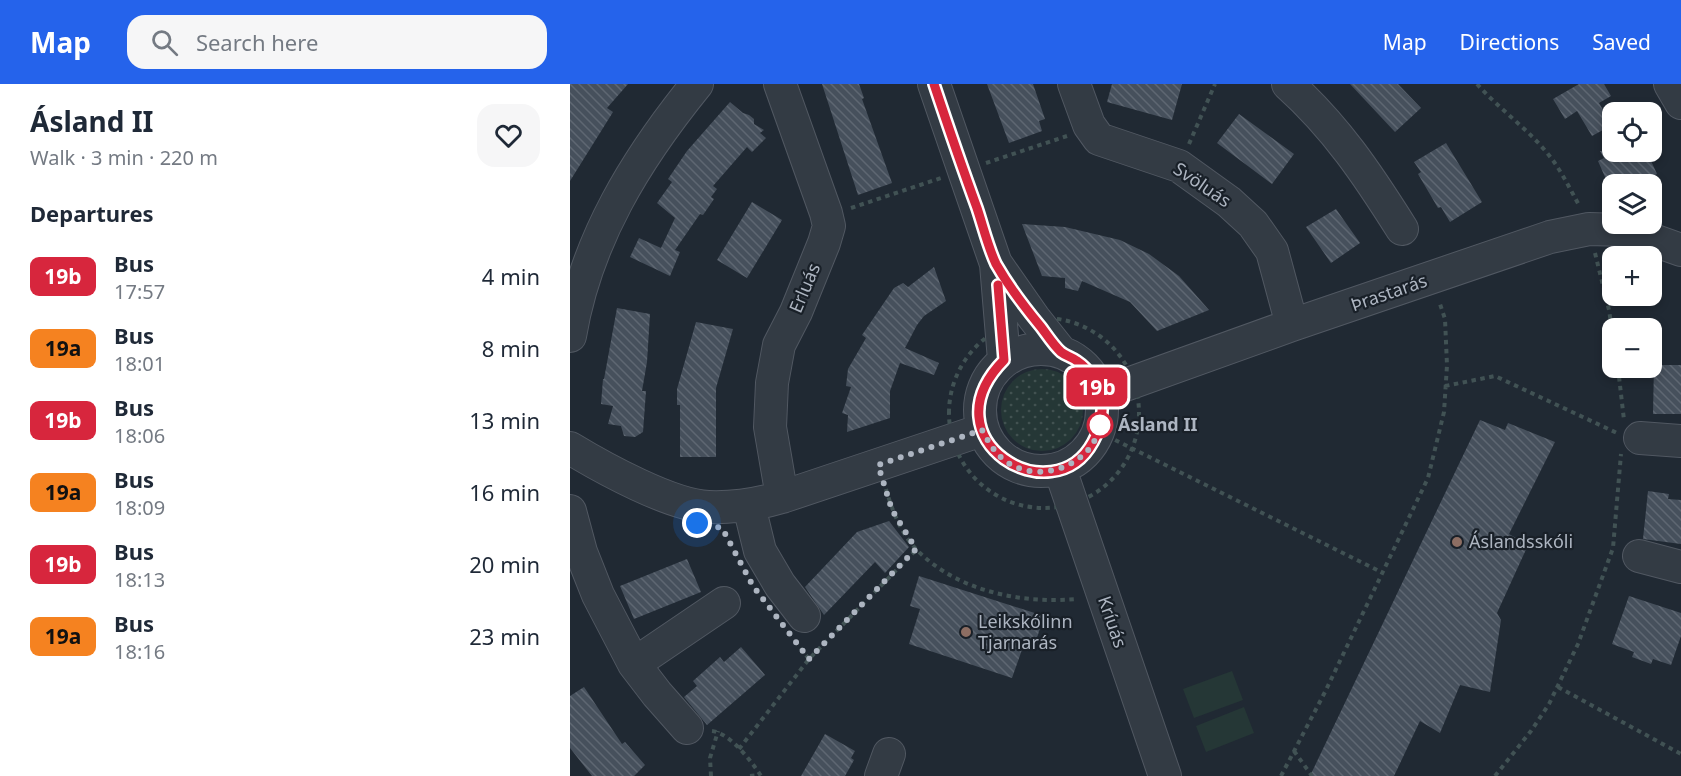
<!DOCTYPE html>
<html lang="en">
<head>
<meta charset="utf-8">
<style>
  body { margin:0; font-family:"Noto Sans",sans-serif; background:#f6f6f7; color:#1f2937; height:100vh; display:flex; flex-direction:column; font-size:22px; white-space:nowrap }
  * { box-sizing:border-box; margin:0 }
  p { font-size:20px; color:#747a83 }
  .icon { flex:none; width:33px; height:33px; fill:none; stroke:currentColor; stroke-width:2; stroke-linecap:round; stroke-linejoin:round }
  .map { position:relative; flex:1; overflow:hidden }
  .drawer { display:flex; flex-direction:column; background:#fff; width:570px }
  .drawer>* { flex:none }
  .badge { padding:0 12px; border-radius:9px; font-size:21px; line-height:39px }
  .controls { position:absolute; left:1032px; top:18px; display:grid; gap:12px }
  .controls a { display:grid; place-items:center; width:60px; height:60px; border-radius:12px; background:#fff; box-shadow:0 3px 9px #0003; font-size:30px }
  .you { position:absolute; width:30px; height:30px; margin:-15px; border:4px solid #fff; border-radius:50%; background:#1a73e8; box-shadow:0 0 0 9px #1a73e833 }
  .map>.badge { position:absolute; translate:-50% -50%; box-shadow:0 0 0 3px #fff }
  h2 { padding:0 30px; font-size:22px; line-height:54px }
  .round { display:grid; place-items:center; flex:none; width:63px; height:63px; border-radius:18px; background:#f6f6f7 }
  .summary { display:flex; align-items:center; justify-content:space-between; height:102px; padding:0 30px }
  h1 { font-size:28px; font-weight:700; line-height:45px }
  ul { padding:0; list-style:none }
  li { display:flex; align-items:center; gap:18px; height:72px; padding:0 30px }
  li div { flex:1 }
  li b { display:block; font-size:22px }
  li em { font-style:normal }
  li .badge { min-width:66px; font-weight:700; text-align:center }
  header { display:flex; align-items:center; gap:36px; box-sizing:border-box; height:84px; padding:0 30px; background:#2563eb; color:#fff }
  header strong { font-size:28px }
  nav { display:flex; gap:33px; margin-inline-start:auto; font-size:21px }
  .search { width:420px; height:54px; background:#f6f6f7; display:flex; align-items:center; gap:15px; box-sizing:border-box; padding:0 21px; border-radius:18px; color:#747a83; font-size:22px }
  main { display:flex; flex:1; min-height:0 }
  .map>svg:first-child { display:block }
</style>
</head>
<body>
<header>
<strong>Map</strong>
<div class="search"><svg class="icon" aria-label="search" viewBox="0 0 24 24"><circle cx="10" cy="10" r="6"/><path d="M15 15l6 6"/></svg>Search here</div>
<nav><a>Map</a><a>Directions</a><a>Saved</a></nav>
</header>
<main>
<section class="drawer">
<div class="summary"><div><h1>Ásland II</h1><p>Walk · 3 min · 220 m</p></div><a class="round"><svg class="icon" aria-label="heart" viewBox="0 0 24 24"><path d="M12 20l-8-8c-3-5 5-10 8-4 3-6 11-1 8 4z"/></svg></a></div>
<h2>Departures</h2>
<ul>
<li><span class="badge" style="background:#d7263d;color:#fff">19b</span><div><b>Bus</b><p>17:57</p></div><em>4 min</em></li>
<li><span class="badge" style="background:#f58220;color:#111">19a</span><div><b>Bus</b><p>18:01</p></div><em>8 min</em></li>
<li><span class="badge" style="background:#d7263d;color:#fff">19b</span><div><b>Bus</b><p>18:06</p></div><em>13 min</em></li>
<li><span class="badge" style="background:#f58220;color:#111">19a</span><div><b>Bus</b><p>18:09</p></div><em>16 min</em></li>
<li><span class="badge" style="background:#d7263d;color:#fff">19b</span><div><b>Bus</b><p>18:13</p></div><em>20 min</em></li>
<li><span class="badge" style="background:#f58220;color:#111">19a</span><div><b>Bus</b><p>18:16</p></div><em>23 min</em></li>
</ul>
</section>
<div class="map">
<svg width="1111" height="692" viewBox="0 0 1111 692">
  <defs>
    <pattern id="grass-dots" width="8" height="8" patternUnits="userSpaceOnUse" patternTransform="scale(1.5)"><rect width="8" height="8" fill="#253736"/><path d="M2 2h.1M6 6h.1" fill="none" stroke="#425251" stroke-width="1.8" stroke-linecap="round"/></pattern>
    <pattern id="building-back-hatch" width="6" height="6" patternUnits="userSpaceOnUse" patternTransform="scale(1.5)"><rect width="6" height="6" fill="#46505c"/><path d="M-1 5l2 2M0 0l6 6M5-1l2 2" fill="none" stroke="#5e6772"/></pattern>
  </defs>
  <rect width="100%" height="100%" fill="#202933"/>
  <!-- grass -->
  <path fill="url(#grass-dots)" d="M431 326a41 41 0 1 1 82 0a41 41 0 1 1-82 0Z"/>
  <!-- pitch -->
  <path fill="#253736" d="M662 587 673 616 624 634 613 605Z
    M674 623 684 649 636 668 626 642Z"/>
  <!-- building -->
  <path fill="url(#building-back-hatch)" d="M0 0H58L37 24 43 28 0 97Z
    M252 0H289L294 14 292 15 322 99 288 111Z
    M417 0H463L475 35 469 37 472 47 439 59Z
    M542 0H612L602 36 537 18Z
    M780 0H828L851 24 825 48Z
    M1009 0H1034L1041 12 1029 19 1042 41 1022 52 1007 27 995 35 983 15Z
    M160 18 173 29 179 31 184 35V40L194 46 190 49 196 54 182 68 177 63 143 102 147 105 141 113 144 115 133 131 130 130 105 166 110 168 100 192 60 173 69 154 91 164 105 134 87 119 102 98 98 95 117 67Z
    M669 30 724 70 702 100 647 59Z
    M876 59 912 118 880 138 871 123 868 124 848 90 851 88 844 78Z
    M1030 67 1077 68 1087 90 1083 92 1087 100H1038L1028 77 1034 74Z
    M182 118 212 136 177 194 147 176Z
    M766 125 790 159 761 179 736 143Z
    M452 140 495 143 550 156 579 170 609 192 639 226 587 247 560 218 512 197 508 207 495 204V194L472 192Z
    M364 183 376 217 354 232 347 241 335 264 369 279 364 291 330 279 320 307V334L277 348 278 331 272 329 281 303 276 302 278 285 296 254 292 251 324 204 333 199 338 203Z
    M47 224 80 230 77 278 72 307H76L73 348 65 353 54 352 51 342 38 340 43 322 31 320 33 295H34Z
    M126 238 163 245 146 304V373H110V321H107V305Z
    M1084 281H1111V330H1083Z
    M910 336 935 346 938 339 985 358 939 450 958 461 927 529 931 536 920 608 890 601 870 649 850 637 824 692H740Z
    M1078 407 1099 410 1098 415 1111 416V460L1073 455Z
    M319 437 339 463 315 489 305 478 254 531 235 503 287 448Z
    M117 475 131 508 64 535 50 502Z
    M349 492 474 532 464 563 454 560 442 594 339 560 350 525 340 522Z
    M1059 512 1111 529V552L1101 581 1083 575 1081 580 1062 573 1064 568 1042 560Z
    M171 563 195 591 137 641 114 613 127 602 123 597 150 573 154 578Z
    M14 603 52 660 55 658 75 681 64 692H22L0 664V612Z
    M255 650 285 667 281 674 284 676 275 692H231Z"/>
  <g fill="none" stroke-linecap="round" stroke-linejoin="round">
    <!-- minor casing -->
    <g stroke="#515862" stroke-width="34">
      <path id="minor" d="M210 0 256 129 259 142 254 159 226 228 209 261 202 299 200 343 212 413
        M364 0 426 180 434 276
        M504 0 519 41 529 55 609 82 659 118 683 140 702 167 722 241
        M718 0C766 43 798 91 832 145
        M1100 0 1111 19
        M427 181 464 234 491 268
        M0 252C16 156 66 75 127 0
        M410 326a61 61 0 1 1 122 0a61 61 0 1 1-122 0Z
        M530 310 722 241 980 153 1019 145 1055 146 1111 166
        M1070 354 1111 357
        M0 364C33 384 102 422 139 423 165 424 188 420 212 413L412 346
        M490 385 595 692
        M179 422 190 467 210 501 234 532
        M0 427 11 468 28 511 64 580 87 610 117 644
        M1069 472 1111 483
        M64 580 154 519
        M311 692 319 670"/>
    </g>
    <!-- path -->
    <path stroke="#415254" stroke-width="4" stroke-dasharray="4.5 4.5" stroke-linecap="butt" d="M907 0C929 25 957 44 978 70 991 86 1000 105 1010 123
      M619 60 645 0
      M416 79 497 52
      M281 124 371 94
      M1025 169 1039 226 1042 246
      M379 329a95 95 0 1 1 190 0a95 95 0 1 1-190 0Z
      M1048 284 1054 336
      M875 302 925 292 1047 349
      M529 348 813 489
      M316 405C322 426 331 450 347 466 387 507 451 520 506 515
      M225 557 239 575
      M988 603 1111 670
      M142 647C160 649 182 678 191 692
      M169 665 239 575 347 465
      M724 667 742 692
      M141 692 140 674 148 647
      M180 692 190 691
      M711 692 755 608 858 394 874 328 877 281 875 235 869 217
      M925 692 961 647 979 620 1008 560 1043 464 1051 370"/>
    <!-- minor -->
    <use href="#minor" stroke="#333b44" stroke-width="32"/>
  </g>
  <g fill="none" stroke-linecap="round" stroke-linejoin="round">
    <!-- line casing -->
    <g stroke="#fff" stroke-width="14">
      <path id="line" d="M364 0C378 42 392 83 407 124 413 142 418 163 426 180 438 201 456 225 471 243 477 251 484 262 491 268 496 272 502 273 507 277 519 285 529 300 531 314 534 330 531 344 523 358 483 432 355 356 434 276L428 201"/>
    </g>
    <!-- line -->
    <use href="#line" stroke="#d7263d" stroke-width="9"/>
    <!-- walk -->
    <path stroke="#adb5c1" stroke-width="6" stroke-dasharray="0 10.8" d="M127 439 152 444 183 502 239 575 346 465 322 426 308 381 412 346C418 357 424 368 434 376 460 396 498 389 519 365 526 357 529 346 532 335L530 341"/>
  </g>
  <!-- markers -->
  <circle fill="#fff" stroke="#d7263d" stroke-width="3" cx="530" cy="341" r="12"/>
  <g fill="#8d6e63" stroke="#192028" stroke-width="2">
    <circle cx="887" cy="458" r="6"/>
    <circle cx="396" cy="548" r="6"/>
  </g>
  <g text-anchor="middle" stroke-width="4.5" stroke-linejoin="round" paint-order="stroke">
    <!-- street labels -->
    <g font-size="18" fill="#adb5c1" stroke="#192028">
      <text transform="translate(632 101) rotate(34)" y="6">Svöluás</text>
      <text transform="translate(235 204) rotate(-67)" y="6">Erluás</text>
      <text transform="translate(819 209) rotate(-19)" y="6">Þrastarás</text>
      <text transform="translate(542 538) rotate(71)" y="6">Kríuás</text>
    </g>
    <!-- stop labels -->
    <g font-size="18" font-weight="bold" fill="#adb5c1" stroke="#192028" text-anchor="start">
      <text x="548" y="347">Ásland II</text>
    </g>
    <!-- poi labels -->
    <g font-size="18" fill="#adb5c1" stroke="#192028" text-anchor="start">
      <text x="899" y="464">Áslandsskóli</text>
      <text x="408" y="544">Leikskólinn<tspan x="408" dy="21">Tjarnarás</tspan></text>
    </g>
  </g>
</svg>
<div class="controls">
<a><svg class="icon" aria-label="locate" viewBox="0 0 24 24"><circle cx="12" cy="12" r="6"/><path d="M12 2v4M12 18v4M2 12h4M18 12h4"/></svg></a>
<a><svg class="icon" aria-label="layers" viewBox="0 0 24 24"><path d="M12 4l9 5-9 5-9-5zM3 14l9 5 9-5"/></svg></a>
<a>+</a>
<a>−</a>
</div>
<div class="you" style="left:127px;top:439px"></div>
<b class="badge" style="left:527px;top:303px;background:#d7263d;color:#fff">19b</b>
</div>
</main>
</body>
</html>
